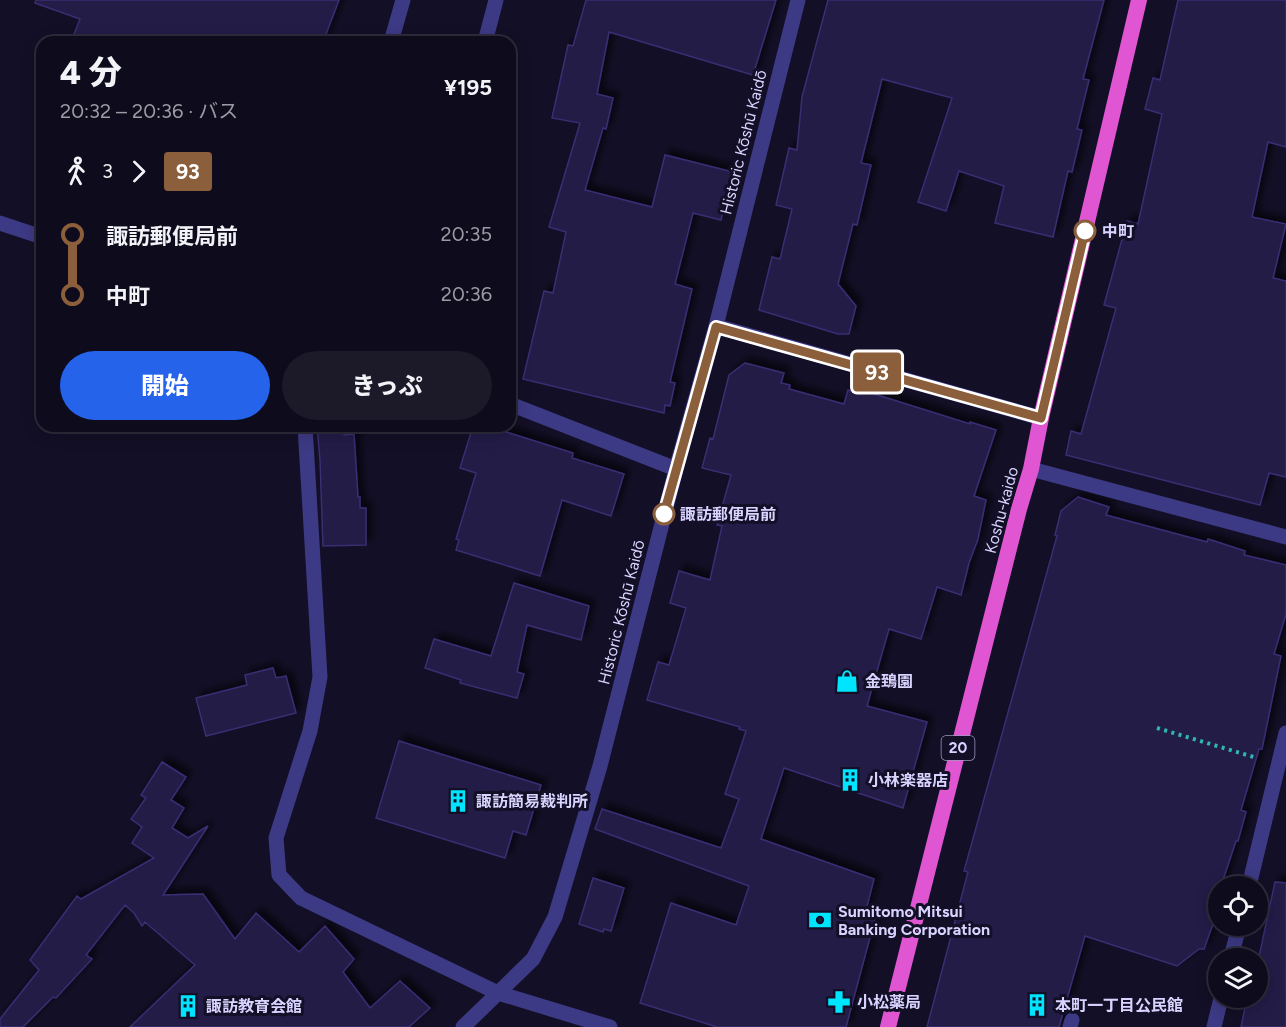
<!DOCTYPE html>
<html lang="ja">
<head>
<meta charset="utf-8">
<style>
  body { margin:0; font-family:Figtree,"Noto Sans JP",sans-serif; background:#1c1929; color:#f1f3f6; height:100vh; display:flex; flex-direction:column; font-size:22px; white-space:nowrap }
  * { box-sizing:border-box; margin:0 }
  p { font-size:20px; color:#9b9ba3 }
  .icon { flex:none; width:33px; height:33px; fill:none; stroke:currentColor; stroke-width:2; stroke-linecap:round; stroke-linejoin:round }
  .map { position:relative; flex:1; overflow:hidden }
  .drawer { position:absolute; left:36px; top:36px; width:480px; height:396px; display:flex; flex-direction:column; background:#0e0b1c; border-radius:18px; box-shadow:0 3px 15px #0003,0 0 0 2px #2e2b3b }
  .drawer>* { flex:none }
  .badge { padding:0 12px; border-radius:4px; font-size:21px; line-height:39px }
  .buttons { position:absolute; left:1208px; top:876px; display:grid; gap:12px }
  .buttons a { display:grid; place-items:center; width:60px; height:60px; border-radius:50%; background:#0e0b1c; box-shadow:0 3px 15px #0003,0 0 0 2px #2e2b3b; font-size:30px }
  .map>.badge { position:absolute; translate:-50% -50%; box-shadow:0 0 0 3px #fff }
  .legs { display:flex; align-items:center; gap:9px; height:66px; padding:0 24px; font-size:20px }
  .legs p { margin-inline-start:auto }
  .summary { display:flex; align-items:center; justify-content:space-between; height:102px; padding:0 24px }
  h1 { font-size:33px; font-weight:800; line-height:45px }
  .action { display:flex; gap:12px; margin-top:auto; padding:12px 24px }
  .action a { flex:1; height:69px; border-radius:36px; background:#2563eb; color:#fff; font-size:24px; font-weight:800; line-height:69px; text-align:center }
  .action a+a { background:#1c1929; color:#f1f3f6 }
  ul { padding:0 24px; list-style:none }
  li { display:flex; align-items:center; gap:21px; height:60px; font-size:22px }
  li i { display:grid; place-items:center; width:9px; height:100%; margin:0 8px; background:currentColor }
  li i::after { content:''; width:15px; height:15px; margin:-8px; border:4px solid; border-radius:50%; background:#0e0b1c }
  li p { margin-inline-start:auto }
  li:first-child i { background:linear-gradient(#0000 50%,currentColor 0) }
  li:last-child i { background:linear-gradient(currentColor 50%,#0000 0) }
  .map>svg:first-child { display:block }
</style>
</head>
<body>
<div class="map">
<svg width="1286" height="1027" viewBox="0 0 1286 1027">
  <defs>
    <filter id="shadow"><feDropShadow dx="5.5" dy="-5.5" stdDeviation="3" flood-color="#0009"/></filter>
  </defs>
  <rect width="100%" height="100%" fill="#130f26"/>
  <!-- building -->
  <path fill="#241b47" stroke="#3b2d73" stroke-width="1.5" filter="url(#shadow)" d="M36 0H339L323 42H71L80 19 35 3Z
    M586 0H776L753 75 609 32 597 94 613 98 606 129 603 128 585 190 652 207 665 155 733 172 721 220 693 213 675 284 692 289 670 382 675 383 670 406 665 405 664 413 523 379 544 291 553 293 566 232 549 227 580 123 552 118 568 45 573 46Z
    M828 0H1104L1083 79 1089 80 1077 129 1082 130 1072 172 1068 171 1053 237 995 223 1004 186 959 171 946 211 918 202 952 98 882 79 861 163 871 165 857 225 853 224 838 284 856 306 849 334H838L759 310 772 257 780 259 792 209 776 205 789 148 797 150 802 97Z
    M1178 0H1286V147L1268 142 1252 217 1286 224 1273 278 1286 281V477L1269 473 1260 505 1066 455 1071 431 1081 434 1116 308 1104 305 1127 221 1138 224 1162 114 1145 109 1153 78 1160 80Z
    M745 363 784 373 781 383 790 385 789 389 844 404 848 390 857 393 852 387 970 424V422L996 430 974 496 986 500 978 539 969 563 961 595 937 587 921 639 889 629 867 706 927 722 903 808 784 768 761 839 874 879 864 918 875 919 846 1027H717L640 1003 671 903 736 925 749 886 595 829 602 809 721 848 739 799 725 794 746 731 739 729 740 727 647 700 658 662 669 665 686 608 670 603 679 571 710 580 722 526 717 525 731 475 702 468 710 438 713 439 729 375Z
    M317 426H343L344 435 354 434 358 497H360V508H366V545L323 546 320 460Z
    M473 426H487L573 453 572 458 624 474 611 516 562 500 540 576 456 550 459 540 456 539 476 473 460 468Z
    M1078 497 1109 507 1106 515 1207 542 1208 539 1245 551 1244 555 1286 565V614L1274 654 1281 656 1262 749H1259L1241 810 1246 812 1238 841H1236L1221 886H1218V895L1213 912 1217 913 1204 949H1199L1177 966 1085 936 1059 1027H927L968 872 964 871 1057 536 1055 535 1061 511Z
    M514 583 589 606 581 640 527 625 517 672 524 674 517 698 460 683 461 680 425 668 434 639 491 656Z
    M273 668 276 678 286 676 296 713 206 736 196 698 247 685 245 675Z
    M399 741 541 785 526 835 513 831 505 858 376 818Z
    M162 762 186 777 171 800 184 808 172 828 188 838 208 826 163 895 203 894 235 939 256 913 299 952 325 926 354 959 343 972 370 1008 400 981 430 1008 409 1027H130L195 965 145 922 142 926 134 913 125 905 86 955 92 959 56 998 53 997 23 1027H0V1019L39 970 30 960 77 896 81 899 154 858 132 843 142 827 131 819 146 798 141 795Z
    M593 878 624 888 611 931 604 929 603 932 579 924Z
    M1275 882 1286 883V1027H1241L1247 998H1257V966Z"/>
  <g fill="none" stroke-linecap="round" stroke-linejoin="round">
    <!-- path -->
    <path stroke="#2fb8b0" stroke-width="4" stroke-dasharray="3 4.5" stroke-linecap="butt" d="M1157 728 1257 758"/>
    <!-- minor -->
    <path stroke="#3d3a85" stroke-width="15" d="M391 42 403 0
      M485 42 496 0
      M0 223 42 237
      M716 326 1041 418
      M510 404 676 469
      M305 426 320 677 310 731 276 838 279 875 301 898 498 993 610 1027
      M1031 469 1286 537
      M1249 886 1286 733
      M1231 958 1239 926
      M463 1027 533 959 555 917 600 766 676 469 716 326 798 0
      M1070 1027 1072 1020
      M1214 1027 1221 998"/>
    <!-- trunk -->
    <path stroke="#e055d1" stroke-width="16" d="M888 1027 1019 509 1031 469 1041 418 1139 0"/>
  </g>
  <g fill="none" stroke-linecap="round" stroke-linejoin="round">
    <!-- line-1 casing -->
    <g stroke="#fff" stroke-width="14">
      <path id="line-1" d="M664 514 716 327 1041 418 1085 231"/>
    </g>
    <!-- line-1 -->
    <use href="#line-1" stroke="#8b5e3c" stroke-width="9"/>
  </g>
  <!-- icons -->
  <defs>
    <g id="shop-bare" transform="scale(1.8)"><path d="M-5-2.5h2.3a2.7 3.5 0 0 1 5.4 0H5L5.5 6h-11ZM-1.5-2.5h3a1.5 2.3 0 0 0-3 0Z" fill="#00e5ff" stroke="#130f26" stroke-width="2.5" paint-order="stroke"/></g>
    <g id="building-bare" transform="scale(1.8)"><path d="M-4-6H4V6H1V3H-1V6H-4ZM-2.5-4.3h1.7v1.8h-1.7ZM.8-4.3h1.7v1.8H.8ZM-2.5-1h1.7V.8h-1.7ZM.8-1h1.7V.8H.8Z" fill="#00e5ff" stroke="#130f26" stroke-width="2.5" paint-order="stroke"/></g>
    <g id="bank-bare" transform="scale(1.8)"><path d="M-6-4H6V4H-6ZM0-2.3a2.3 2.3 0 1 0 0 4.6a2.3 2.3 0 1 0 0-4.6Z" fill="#00e5ff" stroke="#130f26" stroke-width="2.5" paint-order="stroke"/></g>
    <g id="pharmacy-bare" transform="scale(1.8)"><path d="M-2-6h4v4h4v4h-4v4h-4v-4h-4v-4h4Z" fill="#00e5ff" stroke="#130f26" stroke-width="2.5" paint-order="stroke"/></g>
  </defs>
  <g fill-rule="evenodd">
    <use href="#shop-bare" x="847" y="681"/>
    <use href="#building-bare" x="850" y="780"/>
    <use href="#building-bare" x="458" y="801"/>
    <use href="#bank-bare" x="820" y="920"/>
    <use href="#pharmacy-bare" x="839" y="1002"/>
    <use href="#building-bare" x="1037" y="1005"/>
    <use href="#building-bare" x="188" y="1006"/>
  </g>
  <!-- markers -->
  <g fill="#fff" stroke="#8b5e3c" stroke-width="3">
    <circle cx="1085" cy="231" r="10"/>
    <circle cx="664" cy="514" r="10"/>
  </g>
  <g text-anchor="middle" stroke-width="6" stroke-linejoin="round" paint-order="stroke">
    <!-- shield labels -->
    <rect fill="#130f26" stroke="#9e99be" stroke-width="1.5" x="941.5" y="736" width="33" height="24" rx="4.5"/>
    <g font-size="15" font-weight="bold" fill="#d9d4ff">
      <text x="958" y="753">20</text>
    </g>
    <!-- street labels -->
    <g font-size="16" fill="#d9d4ff" stroke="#130f26">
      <text transform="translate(743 142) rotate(-76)" y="6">Historic Kōshū Kaidō</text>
      <text transform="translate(1001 510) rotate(-75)" y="6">Koshu-kaido</text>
      <text transform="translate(621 612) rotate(-76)" y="6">Historic Kōshū Kaidō</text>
    </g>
    <!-- stop labels -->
    <g font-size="16" font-weight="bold" fill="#d9d4ff" stroke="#130f26" text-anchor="start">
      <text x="1102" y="237">中町</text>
      <text x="680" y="520">諏訪郵便局前</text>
    </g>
    <!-- poi labels -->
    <g font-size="16" font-weight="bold" fill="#d9d4ff" stroke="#130f26" text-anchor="start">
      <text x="865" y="687">金鵄園</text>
      <text x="868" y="786">小林楽器店</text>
      <text x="476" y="807">諏訪簡易裁判所</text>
      <text x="838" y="917">Sumitomo Mitsui<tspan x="838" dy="18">Banking Corporation</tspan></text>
      <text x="857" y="1008">小松薬局</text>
      <text x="1055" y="1011">本町一丁目公民館</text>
      <text x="206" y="1012">諏訪教育会館</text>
    </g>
  </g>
</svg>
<div class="buttons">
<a><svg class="icon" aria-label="locate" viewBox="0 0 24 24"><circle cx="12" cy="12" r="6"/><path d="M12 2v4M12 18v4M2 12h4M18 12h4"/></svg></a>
<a><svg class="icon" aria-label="layers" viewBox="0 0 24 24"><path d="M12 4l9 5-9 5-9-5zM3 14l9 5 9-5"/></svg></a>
</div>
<b class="badge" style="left:877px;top:372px;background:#8b5e3c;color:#fff">93</b>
<section class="drawer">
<div class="summary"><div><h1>4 分</h1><p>20:32 – 20:36 · バス</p></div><b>¥195</b></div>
<div class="legs"><svg class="icon" aria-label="walk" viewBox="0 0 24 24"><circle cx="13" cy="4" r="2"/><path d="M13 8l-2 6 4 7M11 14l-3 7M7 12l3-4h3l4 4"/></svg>3<svg class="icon" aria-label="forward" viewBox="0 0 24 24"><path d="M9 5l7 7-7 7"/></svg><b class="badge" style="background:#8b5e3c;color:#fff">93</b></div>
<ul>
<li><i style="color:#8b5e3c"></i><b>諏訪郵便局前</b><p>20:35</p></li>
<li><i style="color:#8b5e3c"></i><b>中町</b><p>20:36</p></li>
</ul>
<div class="action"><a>開始</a><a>きっぷ</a></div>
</section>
</div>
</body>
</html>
